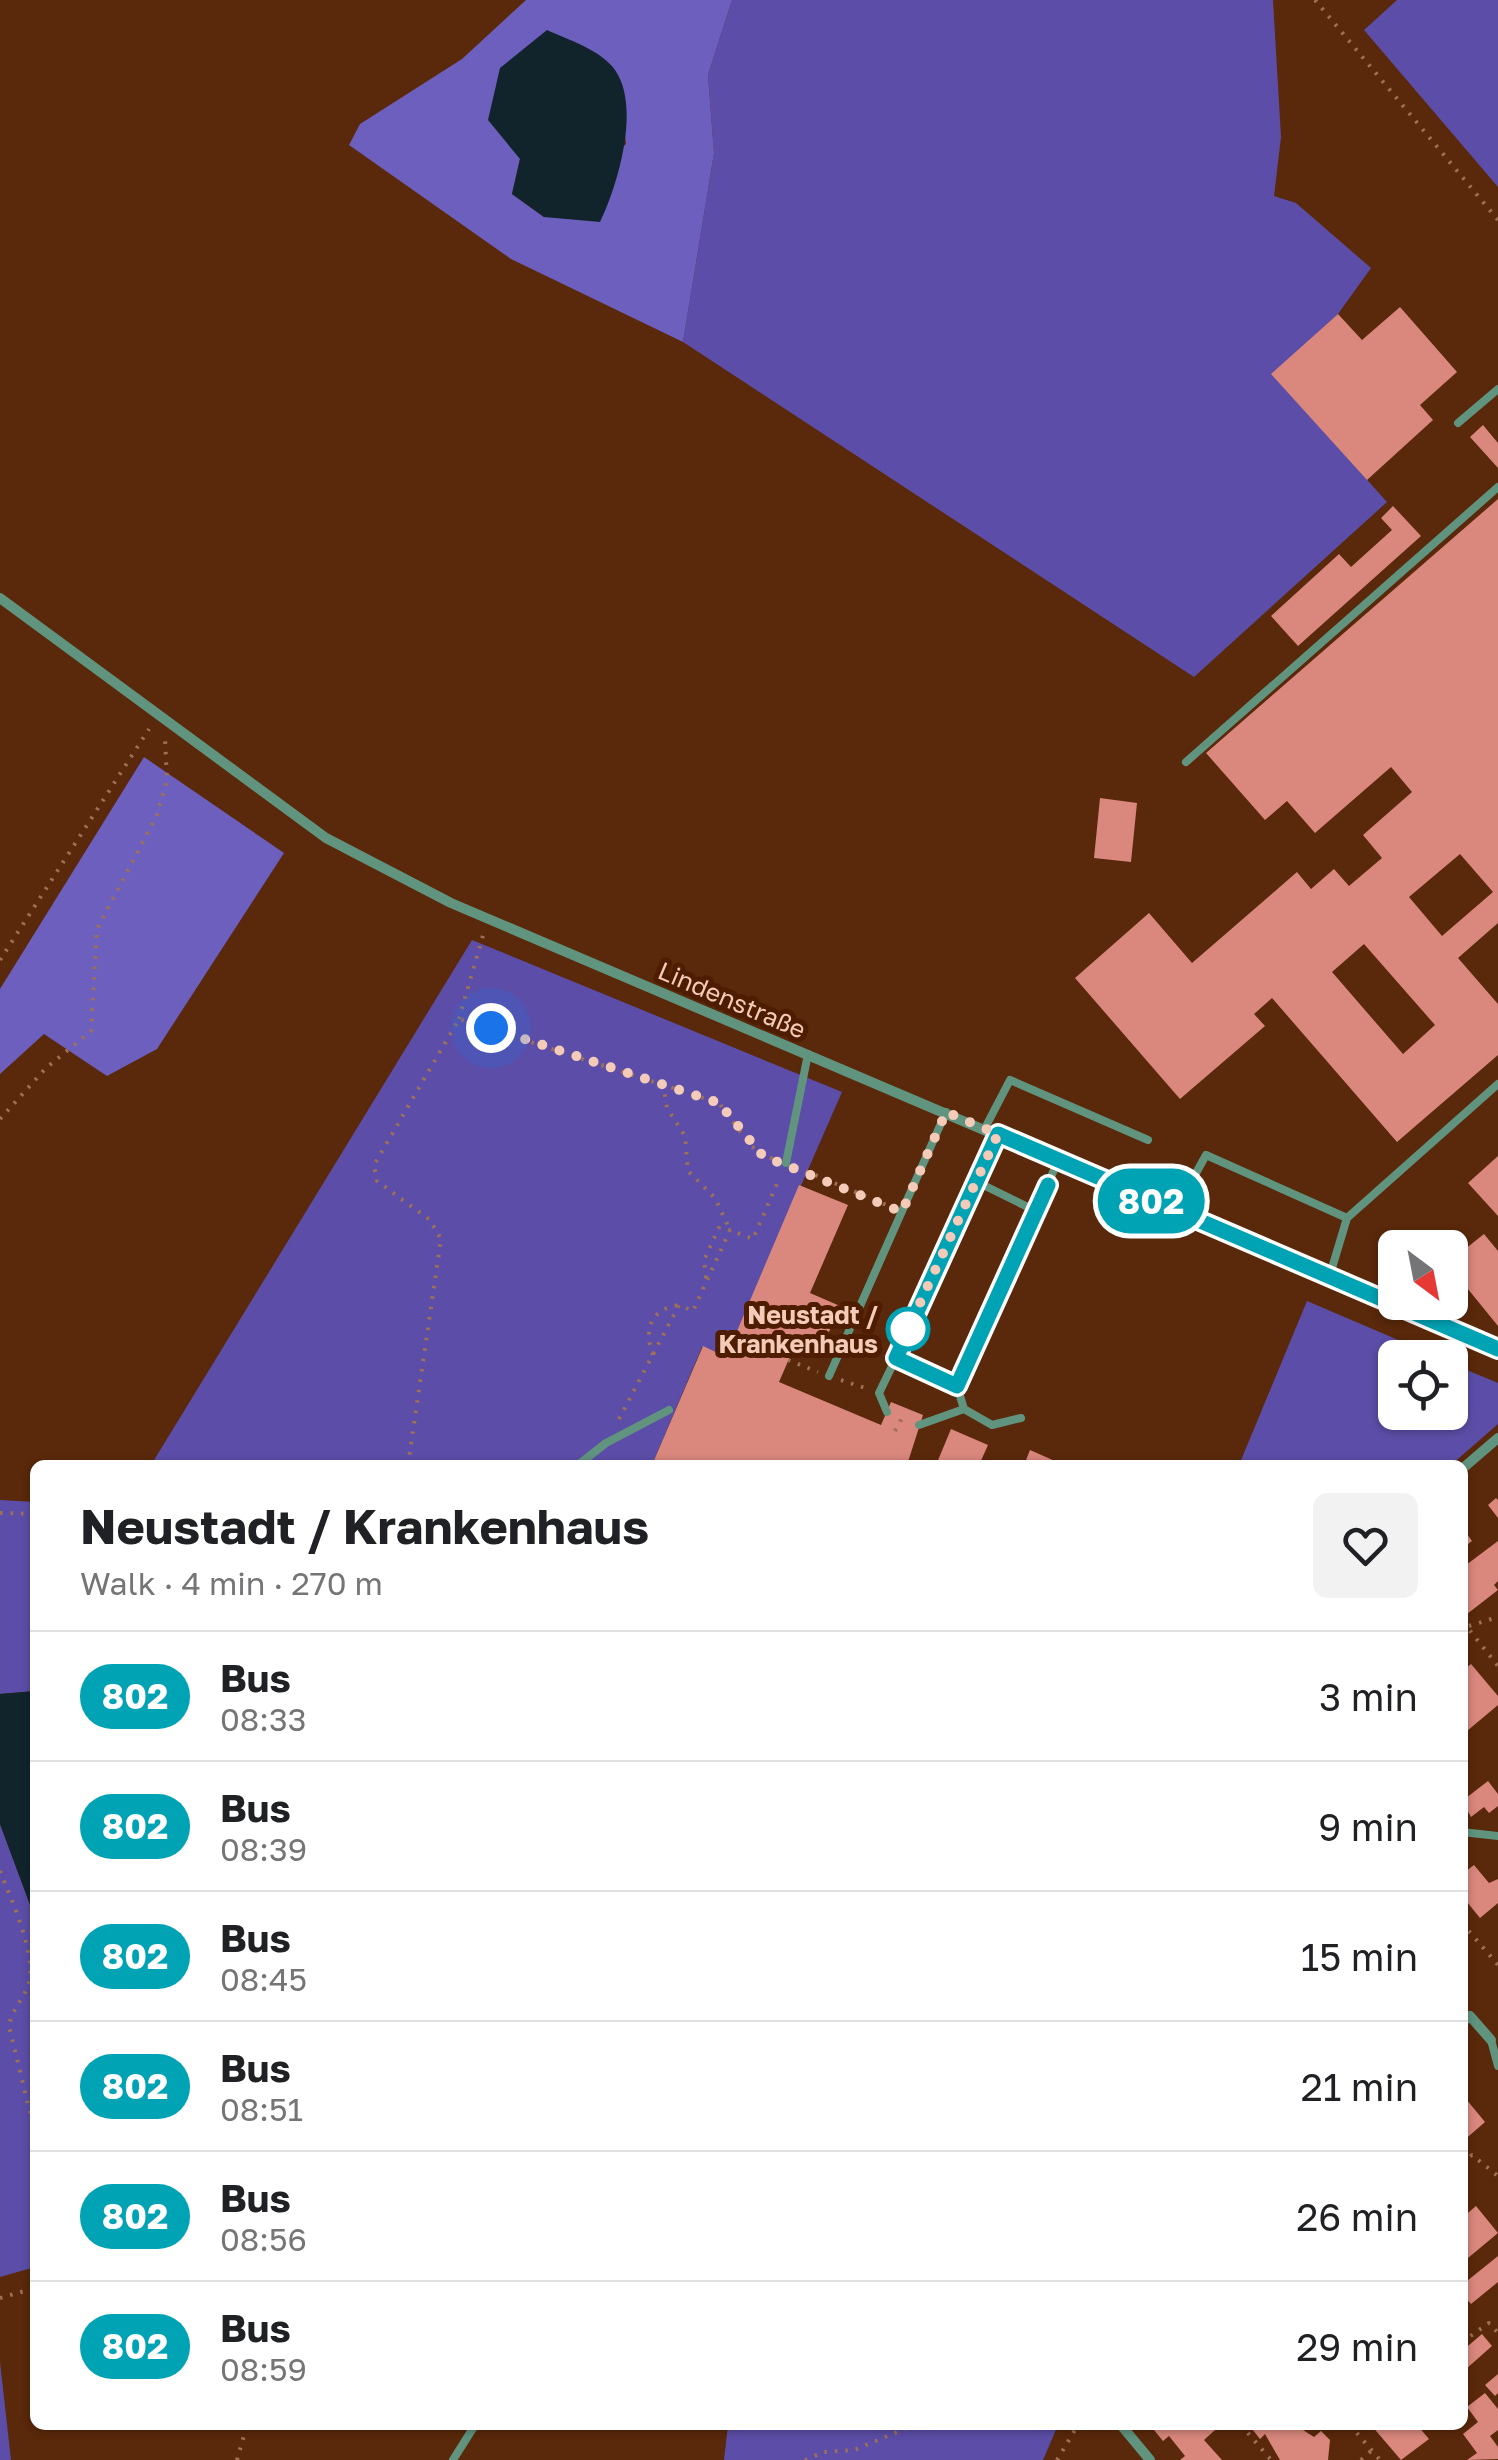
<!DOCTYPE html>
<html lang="en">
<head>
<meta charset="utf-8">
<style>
  body { margin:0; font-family:"Golos Text",sans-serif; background:#f2f2f2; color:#202124; height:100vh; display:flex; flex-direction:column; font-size:38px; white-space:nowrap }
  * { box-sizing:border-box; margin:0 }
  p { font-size:32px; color:#757577 }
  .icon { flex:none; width:55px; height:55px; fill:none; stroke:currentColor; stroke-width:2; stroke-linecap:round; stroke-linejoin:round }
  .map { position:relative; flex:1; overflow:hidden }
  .sheet { position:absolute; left:30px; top:1460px; width:1438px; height:970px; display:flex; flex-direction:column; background:#fff; border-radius:15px; box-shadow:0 2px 8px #0004 }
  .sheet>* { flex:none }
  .badge { padding:0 20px; border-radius:32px; font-size:35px; line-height:65px }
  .needle { width:65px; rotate:148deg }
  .controls { position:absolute; left:1378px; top:1230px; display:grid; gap:20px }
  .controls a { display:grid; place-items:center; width:90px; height:90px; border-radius:15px; background:#fff; box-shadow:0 2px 8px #0004; font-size:50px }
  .you { position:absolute; width:50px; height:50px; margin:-25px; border:8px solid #fff; border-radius:50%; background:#1a73e8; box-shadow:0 0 0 15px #1a73e833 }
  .map>.badge { position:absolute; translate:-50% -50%; box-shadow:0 0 0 5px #fff }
  .round { display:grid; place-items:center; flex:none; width:105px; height:105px; border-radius:15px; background:#f2f2f2 }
  .head { display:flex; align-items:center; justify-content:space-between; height:170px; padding:0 50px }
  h1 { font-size:48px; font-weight:700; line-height:75px }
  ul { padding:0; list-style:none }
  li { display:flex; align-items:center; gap:30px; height:130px; padding:0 50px; border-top:2px solid #e0e0e0 }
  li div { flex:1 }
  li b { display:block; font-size:38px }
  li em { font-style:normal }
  li .badge { min-width:110px; font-weight:700; text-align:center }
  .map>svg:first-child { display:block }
</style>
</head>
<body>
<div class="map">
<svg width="1498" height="2460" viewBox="0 0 1498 2460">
  <rect width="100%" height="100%" fill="#5a280a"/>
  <!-- green -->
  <path fill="#5c4ea8" d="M732 0H1273L1281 137 1274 196 1296 203 1371 268 1338 314 1272 374 1387 502 1194 677 683 342 714 153 708 75Z
    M1397 0H1498V187L1364 30Z
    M472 940 842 1092 726 1357 702 1347 652 1465H151Z
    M1307 1301 1438 1357 1395 1358V1412H1450V1363L1498 1383V1424L1451 1465H1239Z
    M0 1500 35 1502V1691L0 1694Z
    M0 1824 35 1918V2267L0 2277Z
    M0 2362 11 2460H0Z
    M728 2425H1058L1043 2460H724Z"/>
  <!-- forest -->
  <path fill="#6d5fbe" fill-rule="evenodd" d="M526 0H732L708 75 714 153 683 342 511 259 349 145 360 124 462 59ZM623 118 626 144 544 217 512 194 520 159Z
    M144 757 284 853 157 1049 107 1076 44 1034 0 1074V989Z"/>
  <!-- water -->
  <path fill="#11242c" d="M547 30C569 40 601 50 615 70 641 107 618 185 600 222L544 217 512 194 520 159 488 120 500 68Z
    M35 1691V1918L0 1824V1694Z"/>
  <!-- building -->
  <path fill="#da877d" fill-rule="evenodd" d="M1400 307 1457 372 1420 405 1433 420 1367 480 1271 374 1338 314 1362 340Z
    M1483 425 1498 443V468L1470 437Z
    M1498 499V923L1458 958 1498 1004V1055L1397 1142 1272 998 1254 1014 1265 1026 1180 1099 1075 978 1149 913 1192 963 1297 872 1311 889 1334 869 1349 886 1382 858 1363 835 1412 792 1391 767 1315 833 1287 801 1265 820 1206 753ZM1460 854 1493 892 1442 936 1409 897ZM1364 944 1435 1025 1403 1054 1332 972Z
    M1393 506 1421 536 1298 646 1271 616 1339 554 1351 567 1392 530 1381 518Z
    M1100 798 1137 803 1131 862 1094 858Z
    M1498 1156V1216L1468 1183Z
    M799 1185 848 1205 810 1293 840 1306 823 1346 799 1336 779 1382 881 1425 891 1402 923 1415 907 1465H652L703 1346 726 1357Z
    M1484 1234 1498 1251V1326L1450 1267V1261Z
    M951 1429 988 1445 979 1465H936Z
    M1030 1450 1064 1465H1024Z
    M1496 1498 1498 1500V1518L1488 1505Z
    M1462 1527 1472 1541 1464 1547 1462 1545Z
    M1498 1541V1581L1494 1585 1498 1590 1467 1614 1462 1608V1568Z
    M1471 1664 1498 1696V1705L1467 1731 1462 1726V1671Z
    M1488 1781 1498 1794V1806L1489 1813 1484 1807 1471 1817 1462 1801Z
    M1474 1865 1489 1883 1498 1879V1903L1480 1918 1467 1902 1462 1905V1874Z
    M1466 2099 1485 2122 1462 2142V2102Z
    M1476 2206 1498 2233 1462 2263V2218Z
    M1498 2256V2282L1471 2304 1462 2294V2285Z
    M1482 2334 1492 2346 1466 2369 1462 2351Z
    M1498 2374V2393L1495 2396 1485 2385Z
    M1485 2393 1498 2409V2430L1490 2436 1498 2447V2459L1467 2460 1477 2453 1463 2434 1478 2422 1467 2407Z
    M1150 2425H1211L1215 2430 1204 2440 1222 2460H1180L1185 2456 1169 2436 1163 2441Z
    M1249 2425H1304L1300 2428 1314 2437 1321 2431 1330 2440 1328 2460H1280L1265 2434 1260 2439Z
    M1371 2425H1417L1429 2439 1401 2460Z"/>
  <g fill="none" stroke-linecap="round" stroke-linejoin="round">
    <!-- path -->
    <path stroke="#9e7157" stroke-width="4" stroke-dasharray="2.5 8" stroke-linecap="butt" d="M1315 0 1498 220
      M0 960 149 729
      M459 1019 484 932
      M663 1084 667 1108 685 1136 688 1171 715 1198 729 1228
      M0 1119 46 1068 91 1031 97 929 157 815 167 780 165 738
      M796 1167 889 1206
      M706 1278 704 1260 722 1221
      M653 1355C643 1329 651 1309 679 1305
      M788 1360 818 1372
      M841 1380 865 1388
      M619 1419 679 1305 693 1311 730 1230 753 1239 780 1177
      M895 1431 902 1418
      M408 1465 441 1239 430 1220 377 1181 374 1165 459 1019 719 1103 751 1146 773 1159
      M0 1513 35 1514
      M1469 1626 1498 1617
      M1462 1630 1467 1627 1498 1666
      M0 1871C11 1899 36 1953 29 1982 25 1998 12 2008 9 2026L35 2133
      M1462 1923 1498 1965
      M1462 2163 1472 2155 1498 2176
      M0 2298 35 2288
      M1462 2342 1489 2323 1498 2333
      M1241 2425 1271 2460
      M1350 2425 1380 2460
      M237 2460 247 2425
      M805 2460 824 2452 854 2450 914 2425
      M1057 2460 1078 2425
      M1361 2460 1371 2451"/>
    <!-- service -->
    <path stroke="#60947f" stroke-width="8" d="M1458 423 1498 389
      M1186 762 1498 487
      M985 1128 1010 1080 1148 1140
      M998 1134 896 1358 957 1386 1058 1161
      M786 1163 808 1054
      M977 1182 1036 1211
      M1175 1211 1206 1155 1347 1218
      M1329 1278 1347 1218 1498 1084
      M829 1376 946 1112
      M957 1386 964 1409 992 1425 1021 1418
      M887 1412 879 1393 896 1358
      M919 1425 964 1409
      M578 1465 606 1443 669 1410
      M1462 1832 1498 1836
      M1491 2040 1498 2066
      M453 2460 475 2425"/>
    <!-- minor -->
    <path stroke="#60947f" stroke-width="10" d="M0 598 326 838 451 903 1498 1349
      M1462 1469 1498 1438
      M1462 2022 1470 2016 1491 2040
      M1121 2425 1150 2460"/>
  </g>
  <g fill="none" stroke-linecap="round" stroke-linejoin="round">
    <!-- line casing -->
    <g stroke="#fff" stroke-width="22">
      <path id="line" d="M1048 1185 957 1386 896 1358 998 1134 1498 1349"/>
    </g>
    <!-- line -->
    <use href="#line" stroke="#00a3b4" stroke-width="15"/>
    <!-- walk -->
    <path stroke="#f3cbb8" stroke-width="10" stroke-dasharray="0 18" d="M491 1028 719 1103 763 1156 902 1212 946 1112 998 1134 908 1329"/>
  </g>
  <!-- markers -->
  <circle fill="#fff" stroke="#00a3b4" stroke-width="5" cx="908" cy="1329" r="20"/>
  <g text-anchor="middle" stroke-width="10" stroke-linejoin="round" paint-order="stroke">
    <!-- street labels -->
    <g font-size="25" fill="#f3cbb8" stroke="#4e1d00">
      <text transform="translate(732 1000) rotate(23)" y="9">Lindenstraße</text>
    </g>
    <!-- stop labels -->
    <g font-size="25" font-weight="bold" fill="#f3cbb8" stroke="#4e1d00" text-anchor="end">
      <text x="878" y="1324">Neustadt /<tspan x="878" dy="29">Krankenhaus</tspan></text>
    </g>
  </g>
</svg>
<div class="controls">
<a><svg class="needle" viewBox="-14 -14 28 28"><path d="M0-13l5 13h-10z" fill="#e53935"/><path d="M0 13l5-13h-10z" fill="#757577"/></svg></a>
<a><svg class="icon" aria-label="locate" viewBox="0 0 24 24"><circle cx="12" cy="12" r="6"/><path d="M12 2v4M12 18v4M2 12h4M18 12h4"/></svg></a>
</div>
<div class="you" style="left:491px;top:1028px"></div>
<b class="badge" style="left:1151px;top:1201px;background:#00a3b4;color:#fff">802</b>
<section class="sheet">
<div class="head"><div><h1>Neustadt / Krankenhaus</h1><p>Walk · 4 min · 270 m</p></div><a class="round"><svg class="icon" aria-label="heart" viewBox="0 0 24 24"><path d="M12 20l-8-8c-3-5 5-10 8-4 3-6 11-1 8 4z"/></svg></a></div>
<ul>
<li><span class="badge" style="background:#00a3b4;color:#fff">802</span><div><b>Bus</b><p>08:33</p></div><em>3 min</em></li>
<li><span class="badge" style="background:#00a3b4;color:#fff">802</span><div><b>Bus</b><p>08:39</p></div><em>9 min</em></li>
<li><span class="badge" style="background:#00a3b4;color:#fff">802</span><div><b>Bus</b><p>08:45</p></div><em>15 min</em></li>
<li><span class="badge" style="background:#00a3b4;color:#fff">802</span><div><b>Bus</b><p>08:51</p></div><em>21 min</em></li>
<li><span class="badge" style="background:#00a3b4;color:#fff">802</span><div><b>Bus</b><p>08:56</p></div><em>26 min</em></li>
<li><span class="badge" style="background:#00a3b4;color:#fff">802</span><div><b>Bus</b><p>08:59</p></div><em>29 min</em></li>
</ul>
</section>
</div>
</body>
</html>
